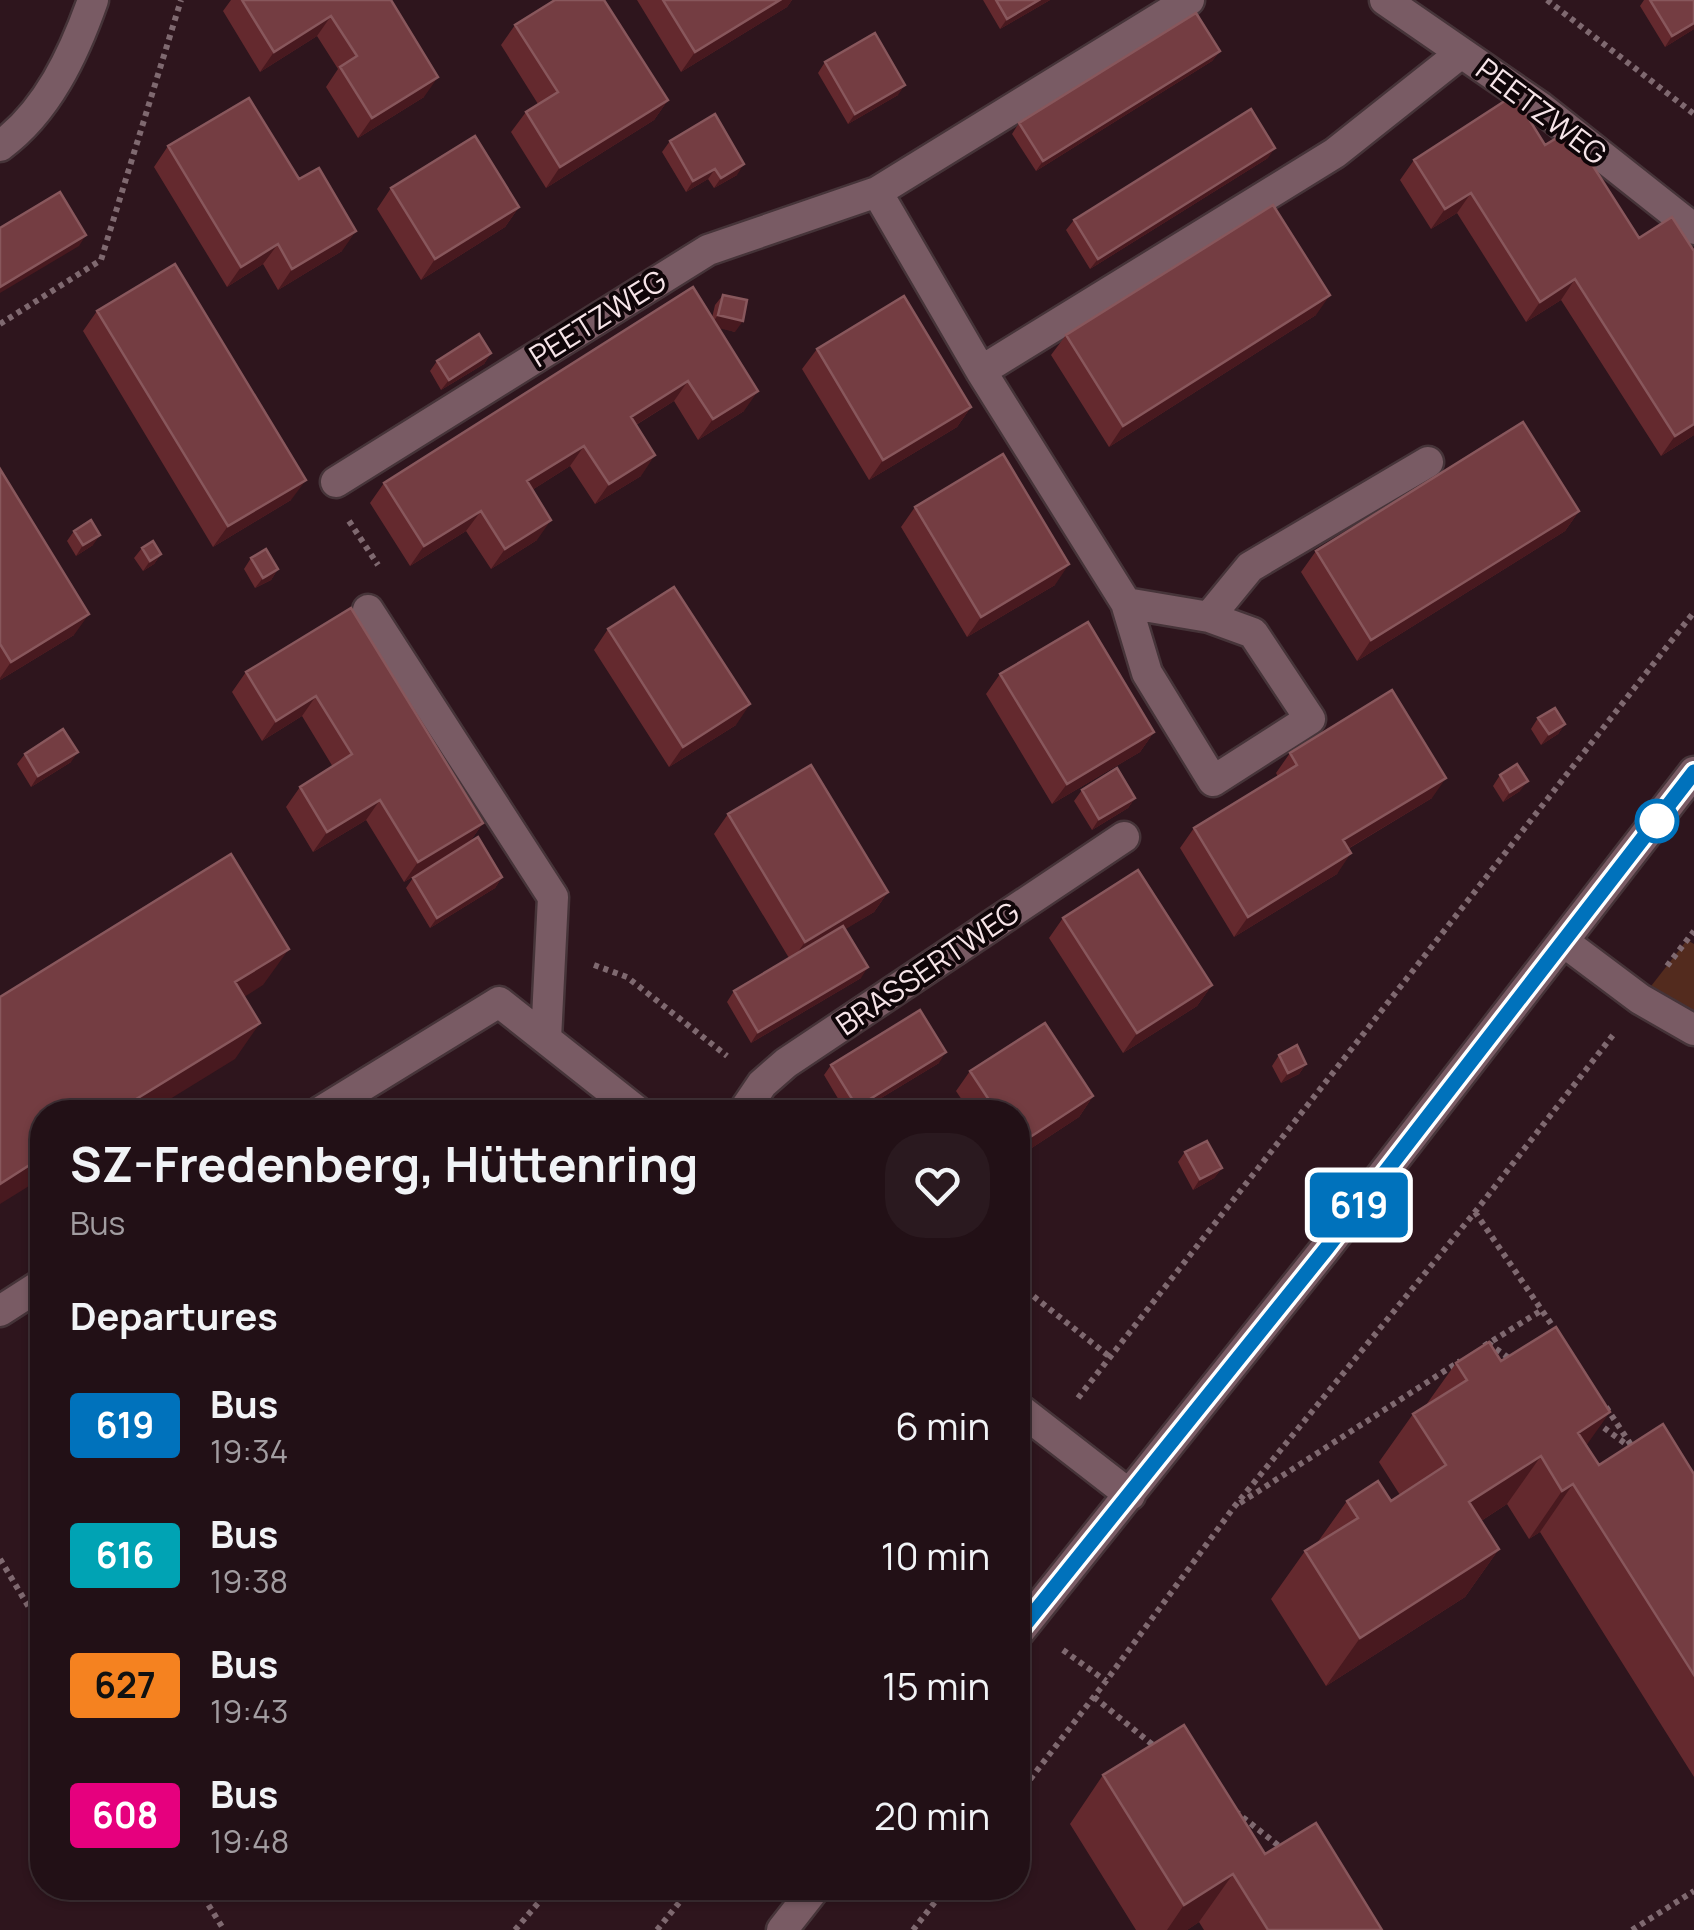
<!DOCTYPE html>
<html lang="en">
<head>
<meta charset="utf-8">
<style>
  body { margin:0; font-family:Manrope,sans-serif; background:#2a191f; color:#f1f3f6; height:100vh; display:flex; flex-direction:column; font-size:38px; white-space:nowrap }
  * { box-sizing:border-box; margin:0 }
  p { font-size:32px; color:#a29da1 }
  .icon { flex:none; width:55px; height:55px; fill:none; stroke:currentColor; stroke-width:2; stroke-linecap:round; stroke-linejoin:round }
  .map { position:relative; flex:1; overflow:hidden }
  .sheet { position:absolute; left:30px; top:1100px; width:1000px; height:800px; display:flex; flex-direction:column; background:#221016; border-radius:40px; box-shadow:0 2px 8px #0004,0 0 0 2px #3f3035 }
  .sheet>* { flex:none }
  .badge { padding:0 20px; border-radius:8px; font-size:35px; line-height:65px }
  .map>.badge { position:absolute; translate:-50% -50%; box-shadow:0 0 0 5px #fff }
  h2 { padding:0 40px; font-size:38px; line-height:90px }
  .round { display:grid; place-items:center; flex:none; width:105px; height:105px; border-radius:40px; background:#2a191f }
  .head { display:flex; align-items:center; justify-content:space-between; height:170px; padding:0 40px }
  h1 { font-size:48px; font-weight:700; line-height:75px }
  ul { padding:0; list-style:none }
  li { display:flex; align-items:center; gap:30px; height:130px; padding:0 40px }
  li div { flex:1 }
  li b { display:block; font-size:38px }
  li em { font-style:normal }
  li .badge { min-width:110px; font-weight:700; text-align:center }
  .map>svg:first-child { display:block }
</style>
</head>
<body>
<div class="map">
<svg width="1694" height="1930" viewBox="0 0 1694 1930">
  <rect width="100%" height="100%" fill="#2e151d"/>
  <!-- green -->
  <path fill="#532b1e" d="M1687 940 1694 944V1030L1641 999Z"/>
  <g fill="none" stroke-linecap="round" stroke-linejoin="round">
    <!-- minor casing -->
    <g stroke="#463439" stroke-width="35">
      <path id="minor" d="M1385 0 1540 107 1694 229
        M0 146C47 112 74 54 93 0
        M981 371 1335 153 1461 53
        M336 482 708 250 877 192
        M1126 603 1209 617 1253 633 1310 719 1213 781 1147 673 1126 603 981 371 877 192 1189 0
        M368 610 553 897 546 1039
        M1209 617 1250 567 1428 462
        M1564 942 1640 999 1694 1030
        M320 1112 499 1002 638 1112
        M743 1112 762 1084 786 1063 1124 837
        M0 1311 42 1284
        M1018 1408 1130 1495
        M1018 1633 1325 1249 1694 772
        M782 1930 815 1888"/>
    </g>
    <!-- path -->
    <path stroke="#7f6970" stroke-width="6" stroke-dasharray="5 5" stroke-linecap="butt" d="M1547 0 1694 114
      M0 324 101 260 181 0
      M349 521 378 565
      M594 965 627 977 727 1056
      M1667 966 1694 931
      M1475 1212 1558 1334
      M1018 1284 1110 1357
      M1488 1343 1513 1361
      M1484 1346 1542 1310
      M1078 1398 1694 612
      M1606 1407 1635 1451
      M1596 1422 1630 1447
      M1240 1503 1460 1361
      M0 1559 42 1629
      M1063 1650 1106 1681
      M1094 1697 1159 1750
      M1018 1795 1106 1681 1234 1507 1475 1212 1613 1035
      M1235 1811 1284 1850
      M198 1888 224 1930
      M515 1930 551 1888
      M657 1930 691 1888
      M913 1930 946 1888
      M1632 1930 1694 1891"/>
    <!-- minor -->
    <use href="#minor" stroke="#795b64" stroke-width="30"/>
  </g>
  <!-- wall -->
  <path fill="#64292e" d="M231 0H391L424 97 358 138 326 87 338 69 317 36 260 72 223 11Z
    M637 0H792L787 7 681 72Z
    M983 0H1050L1000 29Z
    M1644 0H1694V29L1665 47 1640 6Z
    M515 25 668 100 654 120 546 188 511 132 526 112 538 104 501 45Z
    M1220 51 1212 61 1036 171 1012 134 1019 123Z
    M825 62 898 95 848 124 818 73Z
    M670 141 737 175 714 188 708 179 686 192 662 152Z
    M1545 145 1639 238 1694 251V435L1661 456 1561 300 1526 322 1457 213 1431 229 1400 180 1414 160Z
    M168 146 342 251 278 290 263 264 227 287 154 167Z
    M1268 158 1090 269 1066 230 1074 220Z
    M391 188 519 207 505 227 421 280 377 209Z
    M723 295 735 332 718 327 744 411 698 440 674 401 636 425 641 476 595 504 570 466 532 490 537 540 491 569 466 531 410 566 370 503 384 483 712 318 715 305Z
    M97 311 291 500 213 547 83 331Z
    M1316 315 1109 447 1051 355 1066 335Z
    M817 349 971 407 957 427 869 480 802 369Z
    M491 353 484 364 441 390 430 371 437 361Z
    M0 469 74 635 0 680Z
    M915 507 1055 585 967 637 901 527Z
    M1579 511 1565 531 1357 661 1301 572 1316 551Z
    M74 531 93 545 76 556 67 541Z
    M142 548 161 554 154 564 143 571 134 558Z
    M251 558 278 569 271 580 255 588 244 569Z
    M351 608 483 823 469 843 502 877 495 888 430 928 406 888 413 878 463 847 404 882 366 820 313 852 286 807 300 787 333 767 302 716 262 741 232 692 246 672Z
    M608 629 736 725 669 767 594 650Z
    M1000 674 1154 732 1140 752 1052 804 986 694Z
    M1538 718 1565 724 1558 734 1541 745 1531 729Z
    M1290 753 1432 798 1348 849 1337 874 1234 937 1180 848 1194 828 1278 777 1276 773Z
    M25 754 71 762 31 787 17 764Z
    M1500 775 1520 791 1503 802 1493 786Z
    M1082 790 1135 798 1128 808 1092 830 1074 801Z
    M728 814 888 892 874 912 845 929 861 978 751 1043 727 1002 734 991 789 958 714 834Z
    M1063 918 1212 985 1197 1006 1123 1053 1049 938Z
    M1279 1055 1306 1064 1299 1074 1281 1083 1272 1066Z
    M939 1063 858 1112H846L824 1075 831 1065Z
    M970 1071 1093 1096 1079 1117 1018 1157V1112H970L956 1091Z
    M1185 1152 1222 1168 1214 1178 1193 1190 1178 1162Z
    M1501 1361 1586 1445 1599 1465 1694 1474V1777L1540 1532 1529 1539 1507 1504 1481 1521 1499 1549 1465 1597 1326 1686 1271 1599 1305 1551 1317 1543 1347 1501H1391L1400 1495 1379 1462 1413 1414 1426 1405 1456 1363Z
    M1103 1775 1265 1854 1382 1930H1204L1199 1922 1187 1930H1136L1070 1824Z"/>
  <!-- shaded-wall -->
  <path fill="#48191f" d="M780 0H792L787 7 681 72 695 52Z
    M1039 0H1050L1000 29 1007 19Z
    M331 16 317 36 260 72 274 52Z
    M1694 23V29L1665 47 1672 36Z
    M1220 51 1212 61 1036 171 1043 161Z
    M438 77 424 97 358 138 372 118Z
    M905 85 898 95 848 124 855 114Z
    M668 100 654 120 546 188 560 167Z
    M1275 148 1268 158 1090 269 1098 259Z
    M744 164 737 175 714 188 721 178Z
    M715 169 708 179 686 192 693 181Z
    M1471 193 1457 213 1431 229 1445 209Z
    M519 207 505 227 421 280 435 259Z
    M356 231 342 251 278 290 292 269Z
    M86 235 79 246 0 293V287Z
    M278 244 263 264 227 287 241 267Z
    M1575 279 1561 300 1526 322 1540 302Z
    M1330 295 1316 315 1109 447 1123 426Z
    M718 315 743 321 735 332 710 326Z
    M491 353 484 364 441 390 449 380Z
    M688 381 674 401 616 437 631 417Z
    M758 391 744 411 698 440 713 419Z
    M971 407 957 427 869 480 883 460Z
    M1694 424V435L1661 456 1675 436Z
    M584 446 570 466 513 502 527 481Z
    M655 455 641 476 595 504 609 484Z
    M306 480 291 500 213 547 228 526Z
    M481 511 466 531 410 566 424 546Z
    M1579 511 1565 531 1357 661 1371 640Z
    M551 520 537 540 491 569 505 549Z
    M100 535 93 545 76 556 83 545Z
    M161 554 154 564 143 571 150 561Z
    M1069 564 1055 585 967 637 981 617Z
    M278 569 271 580 255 588 263 578Z
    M89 614 74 635 0 680V678L11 662Z
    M316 696 302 716 262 741 276 721Z
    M750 704 736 725 669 767 683 747Z
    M1565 724 1558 734 1541 745 1549 734Z
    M1154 732 1140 752 1052 804 1067 784Z
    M78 752 71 762 31 787 38 776Z
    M1446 778 1432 798 1329 860 1343 840Z
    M1528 781 1520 791 1503 802 1510 792Z
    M1135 798 1128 808 1092 830 1099 819Z
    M380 800 366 820 313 852 327 832Z
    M483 823 469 843 404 882 418 862Z
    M1351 853 1337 874 1234 937 1248 917Z
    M502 877 495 888 430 928 437 918Z
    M888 892 874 912 791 962 805 942Z
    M289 949 263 985 210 1019 235 982Z
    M868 967 861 978 751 1043 758 1032Z
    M1212 985 1197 1006 1123 1053 1137 1033Z
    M260 1023 235 1059 149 1112H115Z
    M946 1052 939 1063 858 1112H853L857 1107Z
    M1306 1064 1299 1074 1281 1083 1288 1073Z
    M1093 1096 1079 1117 1018 1157V1145Z
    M42 1157V1178L0 1204V1184Z
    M1222 1168 1214 1178 1193 1190 1200 1179Z
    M1610 1412 1576 1460 1578 1433Z
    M1541 1456 1507 1504 1436 1550 1469 1502Z
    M1573 1484 1540 1532 1529 1539 1562 1491Z
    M1499 1549 1465 1597 1326 1686 1360 1638Z
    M1233 1874 1199 1922 1187 1930H1167L1184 1905Z"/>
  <!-- building -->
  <path fill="#743d42" stroke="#88575c" stroke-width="2.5" d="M242 0H391L438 77 372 118 340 67 357 56 331 16 274 52Z
    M555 0H604L668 100 560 167 526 112 558 92 515 25Z
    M663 0H780L695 52Z
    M996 0H1039L1007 19Z
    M1650 0H1694V23L1672 36Z
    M1196 13 1220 51 1043 161 1019 123Z
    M875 33 905 85 855 114 825 62Z
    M1514 95 1545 145 1570 130 1639 238 1672 217 1694 251V424L1675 436 1575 279 1540 302 1471 193 1445 209 1414 160Z
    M249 98 299 179 319 168 356 231 292 269 278 244 241 267 168 146Z
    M1251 109 1275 148 1098 259 1074 220Z
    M715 114 744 164 721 178 715 169 693 181 670 141Z
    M475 136 519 207 435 259 391 188Z
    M60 192 86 235 0 287V228Z
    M1273 205 1330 295 1123 426 1066 335Z
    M175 264 306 480 228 526 97 311Z
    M693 287 758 391 713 419 688 381 631 417 655 455 609 484 584 446 527 481 551 520 505 549 481 511 424 546 384 483Z
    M723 295 747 300 743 321 718 315Z
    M904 296 971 407 883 460 817 349Z
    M479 334 491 353 449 380 437 361Z
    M1523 422 1579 511 1371 640 1316 551Z
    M1003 454 1069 564 981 617 915 507Z
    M0 469 89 614 11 662 0 644Z
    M91 520 100 535 83 545 74 531Z
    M153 541 161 554 150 561 142 548Z
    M266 549 278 569 263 578 251 558Z
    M674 587 750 704 683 747 608 629Z
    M351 608 483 823 418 862 380 800 327 832 300 787 352 754 316 696 276 721 246 672Z
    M1088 622 1154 732 1067 784 1000 674Z
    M1392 690 1446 778 1343 840 1351 853 1248 917 1194 828 1297 765 1290 753Z
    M1555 708 1565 724 1549 734 1538 718Z
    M63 729 78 752 38 776 25 754Z
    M1517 764 1528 781 1510 792 1500 775Z
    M811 765 888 892 805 942 728 814Z
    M1117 768 1135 798 1099 819 1082 790Z
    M478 837 502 877 437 918 413 878Z
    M231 854 289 949 235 982 260 1023 115 1112H42V1157L0 1184V997Z
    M1138 870 1212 985 1137 1033 1063 918Z
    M843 926 868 967 758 1032 734 991Z
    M920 1010 946 1052 857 1107 831 1065Z
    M1045 1023 1093 1096 1018 1145V1112H997L970 1071Z
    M1297 1045 1306 1064 1288 1073 1279 1055Z
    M1207 1141 1222 1168 1200 1179 1185 1152Z
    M1556 1327 1610 1412 1578 1433 1599 1465 1663 1424 1694 1474V1675L1573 1484 1562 1491 1541 1456 1469 1502 1499 1549 1360 1638 1305 1551 1358 1518 1347 1501 1378 1481 1391 1501 1446 1465 1413 1414 1467 1380 1456 1363 1489 1342 1501 1361Z
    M1184 1725 1265 1854 1316 1823 1382 1930H1268L1233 1874 1184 1905 1103 1775Z"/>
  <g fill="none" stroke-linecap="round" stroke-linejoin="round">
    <!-- line casing -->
    <g stroke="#fff" stroke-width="22">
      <path id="line" d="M1018 1633 1326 1249 1694 772"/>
    </g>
    <!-- line -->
    <use href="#line" stroke="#0072bc" stroke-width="15"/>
  </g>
  <!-- markers -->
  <circle fill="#fff" stroke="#0072bc" stroke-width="5" cx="1657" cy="821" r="20"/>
  <g text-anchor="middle" stroke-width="8" stroke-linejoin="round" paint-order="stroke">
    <!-- street labels -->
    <g font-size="30" fill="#f6e4e8" stroke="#0f0508">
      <text transform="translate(1541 112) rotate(37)" y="10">PEETZWEG</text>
      <text transform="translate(598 319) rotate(-32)" y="10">PEETZWEG</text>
      <text transform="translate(928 969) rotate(-34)" y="10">BRASSERTWEG</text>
    </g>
  </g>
</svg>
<b class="badge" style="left:1359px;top:1205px;background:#0072bc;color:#fff">619</b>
<section class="sheet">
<div class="head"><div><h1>SZ-Fredenberg, Hüttenring</h1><p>Bus</p></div><a class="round"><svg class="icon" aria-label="heart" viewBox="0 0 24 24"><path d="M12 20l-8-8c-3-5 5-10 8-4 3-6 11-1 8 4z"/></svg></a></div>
<h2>Departures</h2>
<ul>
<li><span class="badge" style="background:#0072bc;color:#fff">619</span><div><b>Bus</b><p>19:34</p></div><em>6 min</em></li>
<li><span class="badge" style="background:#00a3b4;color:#fff">616</span><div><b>Bus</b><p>19:38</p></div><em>10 min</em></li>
<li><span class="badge" style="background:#f58220;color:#111">627</span><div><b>Bus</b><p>19:43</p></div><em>15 min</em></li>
<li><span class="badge" style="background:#e6007e;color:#fff">608</span><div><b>Bus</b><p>19:48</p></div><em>20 min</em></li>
</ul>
</section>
</div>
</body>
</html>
